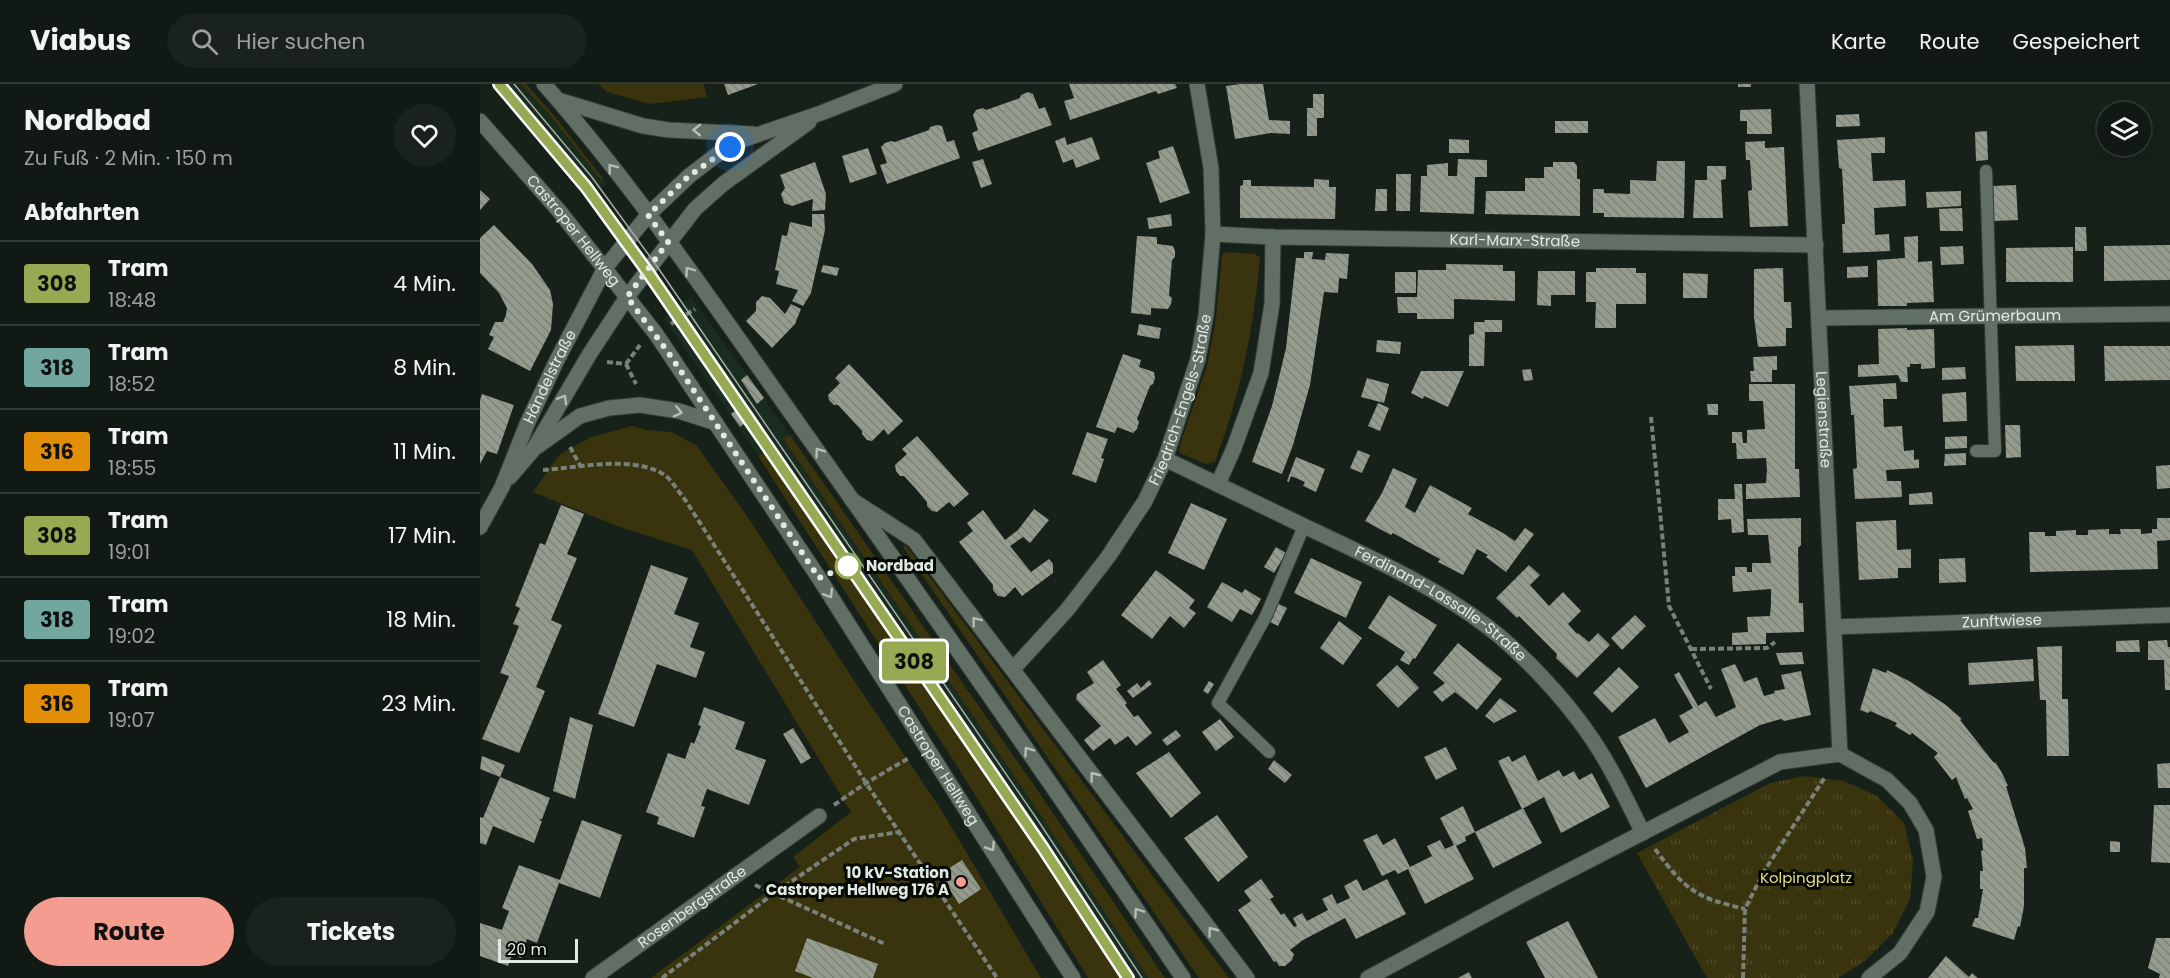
<!DOCTYPE html>
<html lang="de">
<head>
<meta charset="utf-8">
<style>
  body { margin:0; font-family:Poppins,sans-serif; background:#19221c; color:#f1f3f6; height:100vh; display:flex; flex-direction:column; font-size:22px; white-space:nowrap }
  * { box-sizing:border-box; margin:0 }
  p { font-size:20px; color:#9ca0a0 }
  .icon { flex:none; width:33px; height:33px; fill:none; stroke:currentColor; stroke-width:2; stroke-linecap:round; stroke-linejoin:round }
  .map { position:relative; flex:1; overflow:hidden }
  .side { display:flex; flex-direction:column; background:#101913; width:480px }
  .side>* { flex:none }
  .badge { padding:0 12px; border-radius:4px; font-size:21px; line-height:39px }
  .buttons { position:absolute; left:1617px; top:18px; display:grid; gap:12px }
  .buttons a { display:grid; place-items:center; width:54px; height:54px; border-radius:50%; background:#101913; box-shadow:0 3px 15px #0003,0 0 0 2px #303833; font-size:30px }
  .scale { position:absolute; left:18px; bottom:15px; width:80px; box-sizing:border-box; padding-left:6px; border:3px solid #e1e9e3; border-top:0; font-size:16px; line-height:21px; white-space:nowrap; color:#e1e9e3; -webkit-text-stroke:4px #050906; paint-order:stroke }
  .you { position:absolute; width:30px; height:30px; margin:-15px; border:4px solid #fff; border-radius:50%; background:#1a73e8; box-shadow:0 0 0 9px #1a73e833 }
  .map>.badge { position:absolute; translate:-50% -50%; box-shadow:0 0 0 3px #fff }
  h2 { padding:0 24px; font-size:22px; line-height:54px }
  .round { display:grid; place-items:center; flex:none; width:63px; height:63px; border-radius:32px; background:#19221c }
  .summary { display:flex; align-items:center; justify-content:space-between; height:102px; padding:0 24px }
  h1 { font-size:28px; font-weight:700; line-height:45px }
  .primary-button { display:flex; gap:12px; margin-top:auto; padding:12px 24px }
  .primary-button a { flex:1; height:69px; border-radius:36px; background:#f59c91; color:#111; font-size:24px; font-weight:700; line-height:69px; text-align:center }
  .primary-button a+a { background:#19221c; color:#f1f3f6 }
  ul { padding:0; list-style:none }
  li { display:flex; align-items:center; gap:18px; height:84px; padding:0 24px; border-top:2px solid #303833 }
  li div { flex:1 }
  li b { display:block; font-size:22px }
  li em { font-style:normal }
  li .badge { min-width:66px; font-weight:700; text-align:center }
  header { display:flex; align-items:center; gap:36px; box-sizing:border-box; height:84px; padding:0 30px; background:#101913; border-bottom:2px solid #303833 }
  header strong { font-size:28px }
  nav { display:flex; gap:33px; margin-inline-start:auto; font-size:21px }
  .search { width:420px; height:54px; background:#19221c; display:flex; align-items:center; gap:15px; box-sizing:border-box; padding:0 21px; border-radius:33px; color:#9ca0a0; font-size:22px }
  main { display:flex; flex:1; min-height:0 }
  .map>svg:first-child { display:block }
</style>
</head>
<body>
<header>
<strong>Viabus</strong>
<div class="search"><svg class="icon" aria-label="search" viewBox="0 0 24 24"><circle cx="10" cy="10" r="6"/><path d="M15 15l6 6"/></svg>Hier suchen</div>
<nav><a>Karte</a><a>Route</a><a>Gespeichert</a></nav>
</header>
<main>
<section class="side">
<div class="summary"><div><h1>Nordbad</h1><p>Zu Fuß · 2 Min. · 150 m</p></div><a class="round"><svg class="icon" aria-label="heart" viewBox="0 0 24 24"><path d="M12 20l-8-8c-3-5 5-10 8-4 3-6 11-1 8 4z"/></svg></a></div>
<h2>Abfahrten</h2>
<ul>
<li><span class="badge" style="background:#95aa53;color:#111">308</span><div><b>Tram</b><p>18:48</p></div><em>4 Min.</em></li>
<li><span class="badge" style="background:#72a7a0;color:#111">318</span><div><b>Tram</b><p>18:52</p></div><em>8 Min.</em></li>
<li><span class="badge" style="background:#e28e07;color:#111">316</span><div><b>Tram</b><p>18:55</p></div><em>11 Min.</em></li>
<li><span class="badge" style="background:#95aa53;color:#111">308</span><div><b>Tram</b><p>19:01</p></div><em>17 Min.</em></li>
<li><span class="badge" style="background:#72a7a0;color:#111">318</span><div><b>Tram</b><p>19:02</p></div><em>18 Min.</em></li>
<li><span class="badge" style="background:#e28e07;color:#111">316</span><div><b>Tram</b><p>19:07</p></div><em>23 Min.</em></li>
</ul>
<div class="primary-button"><a>Route</a><a>Tickets</a></div>
</section>
<div class="map">
<svg width="1690" height="894" viewBox="0 0 1690 894">
  <defs>
    <pattern id="park-tufts" width="24" height="20" patternUnits="userSpaceOnUse" patternTransform="scale(1.5)"><rect width="24" height="20" fill="#39340d"/><path d="M3 7l-1-3M5 7V3M7 7l1-3M15 17l-1-3M17 17v-4M19 17l1-3" fill="none" stroke="#4c4824"/></pattern>
    <pattern id="building-back-hatch" width="6" height="6" patternUnits="userSpaceOnUse" patternTransform="scale(1.5)"><rect width="6" height="6" fill="#959c8e"/><path d="M-1 5l2 2M0 0l6 6M5-1l2 2" fill="none" stroke="#7d8278"/></pattern>
  </defs>
  <rect width="100%" height="100%" fill="#162119"/>
  <!-- built -->
  <path fill="#1a2c20" d="M11 0H41L68 29 125 101 106 115Z
    M211 213 310 351 303 356 550 715 668 894H640L501 684 284 368 278 372 184 234Z"/>
  <!-- grass -->
  <path fill="#39340d" d="M41 0H46L73 30 122 93 125 101 68 29Z
    M118 0H224L227 13 170 20 127 8Z
    M746 168 775 170 780 173C774 244 760 312 735 378L726 380 700 369 699 364 727 282 736 234 742 171Z
    M152 342 167 346 192 348 217 362 267 432 375 598 460 724 561 894H171L320 783 313 773 371 728 212 466 140 443 53 408 79 371 111 353Z
    M310 351 558 707 685 894H668L550 715 303 355Z
    M284 368 564 777 640 894H608L482 690 278 372Z
    M426 461 749 894H719L423 463Z"/>
  <!-- park -->
  <path fill="url(#park-tufts)" d="M1325 692 1364 697 1397 712 1424 739 1433 777 1430 815 1413 849 1385 877 1358 894H1227L1157 769 1290 699Z"/>
  <!-- building -->
  <path fill="url(#building-back-hatch)" d="M244 0H278L248 11Z
    M589 0H695L697 4 678 10 676 7 590 36 584 17 594 14Z
    M760 0H783L789 36 810 37V50L791 49 755 55 746 2Z
    M1258 0H1271V3H1258Z
    M548 8 553 10 559 25 565 23 572 41 498 67 492 49 498 46 493 31 496 26 503 24 506 26 540 14 541 11Z
    M833 10H844V34H837V52H827V24H833Z
    M1291 25 1292 50H1267V37H1260V26Z
    M1379 30 1380 42 1356 43V31Z
    M1075 37H1108V49H1075Z
    M457 41 462 42 467 58 474 56 480 74 407 100 400 81 407 79 401 63 405 59 411 57 415 58 449 46 450 43Z
    M1507 47 1508 76 1496 77 1495 48Z
    M585 53 587 61 612 53 620 75 596 84 593 75 583 79 575 57Z
    M1405 53V69H1391L1393 97 1425 96 1426 122 1394 124 1395 151 1409 150 1410 167 1363 169 1362 140H1365L1362 85 1359 84 1357 56Z
    M969 55 989 56V69H969Z
    M1285 57V64L1304 63 1308 142 1270 143 1268 107 1272 106 1270 76H1266L1265 58Z
    M693 62 710 109 680 119 666 79 680 74 678 67Z
    M388 64 397 90 370 99 362 72Z
    M503 75 512 100 501 104 492 78Z
    M978 75 1007 76V93H995L994 130 940 128 941 92H947V81L968 79V92H977Z
    M1177 77H1205L1204 134 1124 133V129H1113V105H1124V109L1150 110V96L1176 97Z
    M335 78 346 110 345 126 332 127 333 115 312 122 304 119 301 110 305 104 300 91Z
    M1073 78H1094L1097 82V95H1100V132L1005 130 1006 107H1045V94H1064V83H1073Z
    M1227 82H1246V95L1241 96 1243 134H1213L1215 96H1227Z
    M916 90H931L930 127H916Z
    M834 95 849 96V103H856L855 135 760 134V102L763 101V96H771V102L834 103Z
    M1536 101 1538 136 1514 137 1513 102Z
    M896 105H907V127H895Z
    M0 106 10 115 0 126Z
    M1481 107V122L1447 124 1446 108Z
    M1482 124 1483 147H1460L1459 125Z
    M332 130H344L345 146 331 209 323 222 312 217 318 206 296 200 299 187 295 186 302 151 307 152 310 138 332 143Z
    M691 130 692 142 669 145 667 134Z
    M14 141 52 180 70 206 73 220 71 246 50 287 8 265 14 253 9 251 15 238H23L26 231 27 224 19 209 0 189V154Z
    M1595 143H1606L1607 167H1595Z
    M657 152 677 153V160L693 162 695 167V173L692 176 689 211 692 214 691 220 688 225 671 224V231L651 229Z
    M1438 152V178L1452 177 1454 218 1427 219V222H1398L1397 176 1425 174 1424 153Z
    M1690 161V196L1624 197V162Z
    M1483 162 1484 180 1461 181 1460 163Z
    M1593 163V198H1526V164Z
    M824 168H833L832 175 845 176 846 169 869 170 867 195 859 194 858 209 844 208 830 301 813 361 802 390 772 378 792 322 806 264 816 174H824Z
    M966 180 1023 181V187H1035V217L974 215V235H937V229H918L917 213H937L938 186H966Z
    M343 181 359 184 357 192 341 188Z
    M1388 182V193L1367 194V183Z
    M1116 184H1156V189H1166V220H1136V244H1115L1116 218H1106V188H1116Z
    M1303 184 1304 218H1311L1312 244H1306V262L1278 263 1274 233V185Z
    M1058 187H1095V211H1071V222L1057 221Z
    M915 188H936V209H915Z
    M1203 189 1228 190 1227 214H1203Z
    M282 212 290 214 305 230 311 220 321 225 315 240 292 264 266 237 276 227V218Z
    M1004 236H1022V248H1005L1004 282H989V251L994 250V238H1005Z
    M659 240 681 244 679 255 657 251Z
    M1427 244V246L1454 245 1455 284 1441 285V280H1430V283H1427L1428 298H1421L1418 291 1378 293V281L1399 280 1398 245Z
    M897 256 921 258 920 270 896 268Z
    M1594 261 1595 297H1536L1535 262Z
    M1624 262H1690V296L1625 297Z
    M643 270 661 276 659 283 674 288 675 294 673 300 670 302 657 335 659 338 657 345 653 349 637 343 635 349 616 343Z
    M1297 272V286H1292V298H1271L1270 287H1274L1273 273Z
    M369 280 423 337 408 351 404 345 392 357 387 356 382 350V347L358 321H354L349 316 348 311 360 299 355 294Z
    M1485 283 1486 295 1462 296V284Z
    M1051 285 1053 296 1044 297 1042 286Z
    M941 287H984L968 323 944 312 943 315 931 309Z
    M267 291 284 314 277 320 261 296Z
    M887 294 909 300 904 319 881 313Z
    M1416 299 1417 315H1403L1404 343 1422 342 1424 367 1434 366V376L1439 375V384L1406 386 1407 397H1421L1422 413 1375 415 1373 385 1377 384 1374 331H1371V329L1369 302Z
    M1269 300H1315V385H1319L1320 413 1266 415V400L1286 399 1287 386 1286 374 1257 375 1256 359H1252V348H1262L1263 359H1267V346L1285 345 1283 317H1269Z
    M1486 308 1487 337 1463 338 1462 310Z
    M2 310 34 321 17 370 7 367 0 380V316Z
    M898 319 909 324 900 347 888 342Z
    M1227 320H1238V331H1228Z
    M256 326 265 339 260 343 251 330Z
    M1525 341H1540L1541 373 1526 374Z
    M607 348 628 355 621 374 624 375 616 399 592 390Z
    M437 352 489 410 474 423 469 418 457 428 452 427 447 422V418L436 405 424 392H420L416 387 415 381 427 370 422 365Z
    M1487 352V364L1465 365V353Z
    M878 366 890 371 882 389 870 384Z
    M1486 369V381L1464 382 1465 370Z
    M816 373 845 385 836 408 823 402 825 398 811 392 809 398 807 397Z
    M1690 381V404L1677 405 1676 382Z
    M913 384 937 395 925 423 935 429 950 401 992 424 988 430 1023 449 1035 457 1045 444 1054 450 1026 488 1006 473 1008 471 997 465 983 491 958 478 960 475 936 462 913 449 911 451 885 437 902 409Z
    M1254 400H1262L1264 448 1252 449 1251 435 1238 436V415H1255Z
    M1452 408 1453 420 1429 421V410Z
    M711 419 747 435 724 486 688 469Z
    M81 421 104 430 87 470 97 474 71 536 82 541 56 603 65 607 39 669 2 655 29 592 20 589 39 542 33 540 40 524 35 522 60 459 65 461Z
    M554 425 569 436 550 459 543 453 530 462 551 488 569 475 573 480V489L542 512 535 503 525 513 518 512 513 506V501L479 458 493 447 487 439 503 426 525 456 538 446Z
    M1321 434V461L1318 464 1319 519H1323L1324 548 1286 549V560L1252 561V549L1268 548 1267 533 1290 532 1291 520V505L1253 508 1252 492H1255V483H1267V488H1272V479H1291L1288 451H1268L1267 435Z
    M1677 434H1690V456L1677 457 1678 485 1550 488 1549 448H1565V452H1576V447L1596 446V451H1608V446L1629 445V450H1641L1640 445H1661V450L1672 449V445H1677Z
    M1416 436 1417 466 1431 465V484H1418V494L1379 496 1376 438Z
    M796 463 806 469 794 489 784 483Z
    M831 474 882 498 866 534 814 509Z
    M1485 474 1486 498 1459 499V475Z
    M171 481 208 494 194 530 219 539 210 563 225 568 216 594 177 580 154 643 118 630Z
    M1049 481 1060 491 1050 501 1069 522 1083 508 1101 527 1088 540 1097 550 1098 549 1109 558 1118 549 1130 561 1097 594 1076 574 1077 570 1039 532 1037 534 1016 514Z
    M676 486 715 516 709 524 716 529 704 544 690 532 672 555 641 531Z
    M742 498 762 509 765 505 781 515 772 531 760 525 752 538 727 523Z
    M909 511 957 541 935 575 933 574 929 581 920 576 925 568 888 544Z
    M797 519 807 524 798 542 788 537Z
    M1155 531 1166 542 1142 566 1131 554Z
    M859 537 882 554 863 581 840 564Z
    M1659 556 1660 568H1636V557Z
    M1687 556 1688 563H1690V606H1685L1684 576H1668V557Z
    M978 559 1022 595 997 626 975 608 962 618 953 608 965 599 953 589Z
    M1582 562V615H1588L1589 672H1567L1566 616H1560L1557 563Z
    M1322 568 1324 580 1300 581 1296 569Z
    M1553 575 1554 597 1489 601 1488 579Z
    M623 576 641 601 636 605 647 619 645 621 654 633 658 631 672 649 656 662 648 652 635 661 630 654 613 667 604 656 621 642 596 615 597 610 614 599 607 588Z
    M1255 580 1264 598 1277 593 1284 612 1295 609 1294 607 1305 605 1301 591 1321 587 1331 631 1304 637 1301 635 1280 641 1166 704 1138 653 1175 634 1189 659 1209 648 1199 632 1213 624 1194 591 1199 588 1218 622 1226 617 1236 633 1256 623 1241 585Z
    M917 581 939 604 918 624 896 601Z
    M1139 583 1159 603 1132 629 1113 609Z
    M1393 584 1406 589 1407 586 1429 597 1466 621 1482 635 1480 636 1514 679 1515 678 1522 689 1528 702H1526L1545 764 1547 784H1544V822L1540 843 1538 842 1534 856 1492 842 1495 834H1498L1503 805H1500V787H1503L1501 767 1503 766 1502 754 1497 755 1488 727 1493 725 1487 714 1485 715 1476 693 1472 696 1454 673 1458 669 1432 649 1430 651 1415 642 1417 639 1390 627 1388 629 1380 626Z
    M669 596 672 600 653 614 647 607 657 599 661 604Z
    M729 597 734 600 728 610 723 607Z
    M1020 614 1037 627 1014 639 1005 632Z
    M224 623 265 638 255 665 286 676 269 721 227 705 221 722 225 723 214 754 177 740 179 733 166 728 188 669 205 675 211 658 214 660 221 642 218 641Z
    M90 633 113 641 95 715 73 707Z
    M740 635 754 653 736 667 722 648Z
    M313 644 331 674 321 680 303 650Z
    M696 646 701 652 687 662 682 656Z
    M966 663 977 685 956 696 944 673Z
    M689 668 721 709 691 734 656 689Z
    M1045 671 1058 697 1079 686 1083 693 1094 687 1099 696 1112 689 1130 723 1081 749 1064 713 1042 725 1018 677 1029 672 1032 678Z
    M2 672 25 681 20 693 70 714 62 735 59 736 62 737 54 759 13 742 6 761 0 759V733L3 734 20 693 0 685Z
    M794 676 812 691 805 699 788 685Z
    M1690 679V704H1678L1677 680Z
    M1674 721H1690V779L1671 778Z
    M983 722 995 748 985 753 986 757 976 762 994 795 945 820 928 785 918 790 915 786 902 792 883 756 897 750 903 761 915 754 930 783 952 772 947 762 960 756 965 765 974 761 960 734Z
    M1043 724 1062 759 1013 784 995 748Z
    M737 731 768 773 738 798 704 754Z
    M102 736 142 751 120 814 79 799 57 859 47 855 41 874 32 870 28 882 0 872V839L22 846 29 827 22 824 39 781 80 796Z
    M1630 757 1640 758V768H1630Z
    M482 776 501 805 479 820 460 790Z
    M781 795 794 813 790 815 801 831 804 829 814 843 817 842 813 834 822 829 827 837 848 826 842 815 852 810 857 820 870 814 864 802 877 795 883 807 907 795 926 830 876 855 865 834 823 856 810 866 814 870 812 876 805 882H799L796 877 794 878 758 826 771 817 764 807Z
    M1088 837 1118 894H1065L1046 858Z
    M327 854 398 880 393 894H333L315 887Z
    M1676 854H1690V894H1679L1680 890 1668 884Z
    M1466 872 1489 893 1492 889 1498 894H1448Z
    M989 888 992 894H978Z"/>
  <g fill="none" stroke-linecap="round" stroke-linejoin="round">
    <!-- lane casing -->
    <g stroke="#343c36" stroke-width="14">
      <path id="lane" d="M1496 367H1515L1506 87
        M789 668 738 619 786 532 824 442"/>
    </g>
    <!-- street casing -->
    <g stroke="#343c36" stroke-width="17">
      <g id="street">
        <path id="s1" d="M1327 0 1360 670"/>
        <path id="s2" d="M733 150 793 153 1336 161"/>
        <path id="s3" d="M1339 234 1690 230"/>
        <path id="s4" d="M685 375C731 397 778 420 824 442 887 472 953 501 1008 543 1043 570 1083 613 1108 649 1130 680 1146 715 1163 749"/>
        <path d="M738 400 754 364 781 289 792 220 793 153"/>
        <path d="M372 416 434 456 767 894"/>
        <path id="s5" d="M1354 543 1690 531"/>
        <path id="s6" d="M533 585 587 526 628 473 665 417 685 375 718 275 726 231 733 150 731 84 717 0"/>
        <path id="s7" d="M113 894 339 732"/>
        <path d="M888 894 1040 812 1300 678 1360 670 1407 696 1430 719 1446 746 1454 793 1447 828 1420 869 1389 894"/>
      </g>
    </g>
    <!-- secondary casing -->
    <g stroke="#343c36" stroke-width="17">
      <g id="secondary">
        <path d="M64 0C160 109 241 231 325 349 453 530 580 711 703 894"/>
        <path d="M78 16 163 42 189 46 273 50"/>
        <path id="s8" d="M0 37 80 128 176 250 339 494 593 894"/>
        <path d="M58 362 100 332 129 324 160 321 199 327 236 339"/>
        <path d="M30 393 53 366 109 271 147 213 215 125 243 100 329 38"/>
        <path id="s9" d="M0 443 22 403 47 340 76 278 125 184 168 131 209 92 239 69 262 56 341 29 415 0"/>
      </g>
    </g>
    <!-- path -->
    <path stroke="#78827a" stroke-width="4" stroke-dasharray="6 3" stroke-linecap="butt" d="M191 240 215 225
      M127 278 146 280
      M146 280 160 261
      M146 280 156 300
      M1171 333 1189 522 1231 605
      M90 363 101 383
      M63 386C98 384 155 370 186 392 193 398 200 410 206 417L386 699 517 894
      M1211 565 1287 564 1295 558
      M354 721 386 699 429 674
      M1175 765C1206 807 1215 813 1265 825
      M275 801 405 860
      M182 894 293 810 374 755 419 748
      M1263 894 1265 825 1283 789 1345 693"/>
    <!-- lane -->
    <use href="#lane" stroke="#626f65" stroke-width="12"/>
    <!-- street -->
    <use href="#street" stroke="#626f65" stroke-width="15"/>
    <!-- secondary -->
    <use href="#secondary" stroke="#626f65" stroke-width="15"/>
    <!-- tram -->
    <path stroke="#a4ada6" stroke-width="1.5" d="M19 0 99 94 167 187 563 764 648 894
      M34 0 111 92 174 178 559 738 662 894"/>
  </g>
  <!-- one-way arrows -->
  <defs><path id="oneway-chevron" d="M-2-3.5L2.5 0L-2 3.5" fill="none" stroke-width="1.6" stroke-linecap="round" stroke-linejoin="round" transform="scale(1.5)"/></defs>
  <g stroke="#b5beb7">
    <use href="#oneway-chevron" transform="translate(217 46) rotate(-179)"/>
    <use href="#oneway-chevron" transform="translate(132 84) rotate(-128)"/>
    <use href="#oneway-chevron" transform="translate(209 187) rotate(-126)"/>
    <use href="#oneway-chevron" transform="translate(83 315) rotate(-60)"/>
    <use href="#oneway-chevron" transform="translate(198 328) rotate(13)"/>
    <use href="#oneway-chevron" transform="translate(339 368) rotate(-125)"/>
    <use href="#oneway-chevron" transform="translate(349 510) rotate(58)"/>
    <use href="#oneway-chevron" transform="translate(496 537) rotate(-128)"/>
    <use href="#oneway-chevron" transform="translate(548 667) rotate(-125)"/>
    <use href="#oneway-chevron" transform="translate(614 692) rotate(-127)"/>
    <use href="#oneway-chevron" transform="translate(511 763) rotate(57)"/>
    <use href="#oneway-chevron" transform="translate(658 828) rotate(-124)"/>
    <use href="#oneway-chevron" transform="translate(732 847) rotate(-127)"/>
  </g>
  <g fill="none" stroke-linecap="round" stroke-linejoin="round">
    <!-- line casing -->
    <g stroke="#fff" stroke-width="14">
      <path id="line" d="M19 0 106 103 167 187 563 764 648 894"/>
    </g>
    <!-- line -->
    <use href="#line" stroke="#95aa53" stroke-width="9"/>
    <!-- walk -->
    <path stroke="#e1e9e3" stroke-width="6" stroke-dasharray="0 10.8" d="M250 63 209 92 168 131 188 158 147 213 188 268 339 494 368 482"/>
  </g>
  <!-- markers -->
  <circle fill="#fff" stroke="#95aa53" stroke-width="3" cx="368" cy="482" r="12"/>
  <circle fill="#f59c91" stroke="#050906" stroke-width="2" cx="481" cy="798" r="6"/>
  <g text-anchor="middle" stroke-width="6" stroke-linejoin="round" paint-order="stroke">
    <!-- street labels -->
    <g font-size="15" fill="#e1e9e3" stroke="#050906">
      <text dy="5" stroke="none"><textPath href="#s8" startOffset="144">Castroper Hellweg</textPath></text>
      <text dy="5" stroke="none"><textPath href="#s2" startOffset="302">Karl-Marx-Straße</textPath></text>
      <text dy="5" stroke="none"><textPath href="#s3" startOffset="176">Am Grümerbaum</textPath></text>
      <text dy="5" stroke="none"><textPath href="#s9" startOffset="166">Händelstraße</textPath></text>
      <text dy="5" stroke="none"><textPath href="#s6" startOffset="322">Friedrich-Engels-Straße</textPath></text>
      <text dy="5" stroke="none"><textPath href="#s1" startOffset="336">Legienstraße</textPath></text>
      <text dy="5" stroke="none"><textPath href="#s4" startOffset="312">Ferdinand-Lassalle-Straße</textPath></text>
      <text dy="5" stroke="none"><textPath href="#s5" startOffset="168">Zunftwiese</textPath></text>
      <text dy="5" stroke="none"><textPath href="#s8" startOffset="792">Castroper Hellweg</textPath></text>
      <text dy="5" stroke="none"><textPath href="#s7" startOffset="122">Rosenbergstraße</textPath></text>
    </g>
    <!-- stop labels -->
    <g font-size="15" font-weight="bold" fill="#e1e9e3" stroke="#050906" text-anchor="start">
      <text x="386" y="487">Nordbad</text>
    </g>
    <!-- poi labels -->
    <g font-size="15" font-weight="bold" fill="#e1e9e3" stroke="#050906" text-anchor="end">
      <text x="469" y="794">10 kV-Station<tspan x="469" dy="17">Castroper Hellweg 176 A</tspan></text>
    </g>
    <!-- park labels -->
    <g font-size="15" fill="#e8df84" stroke="#050906">
      <text x="1326" y="799">Kolpingplatz</text>
    </g>
  </g>
</svg>
<div class="buttons">
<a><svg class="icon" aria-label="layers" viewBox="0 0 24 24"><path d="M12 4l9 5-9 5-9-5zM3 14l9 5 9-5"/></svg></a>
</div>
<div class="scale">20 m</div>
<div class="you" style="left:250px;top:63px"></div>
<b class="badge" style="left:434px;top:577px;background:#95aa53;color:#111">308</b>
</div>
</main>
</body>
</html>
